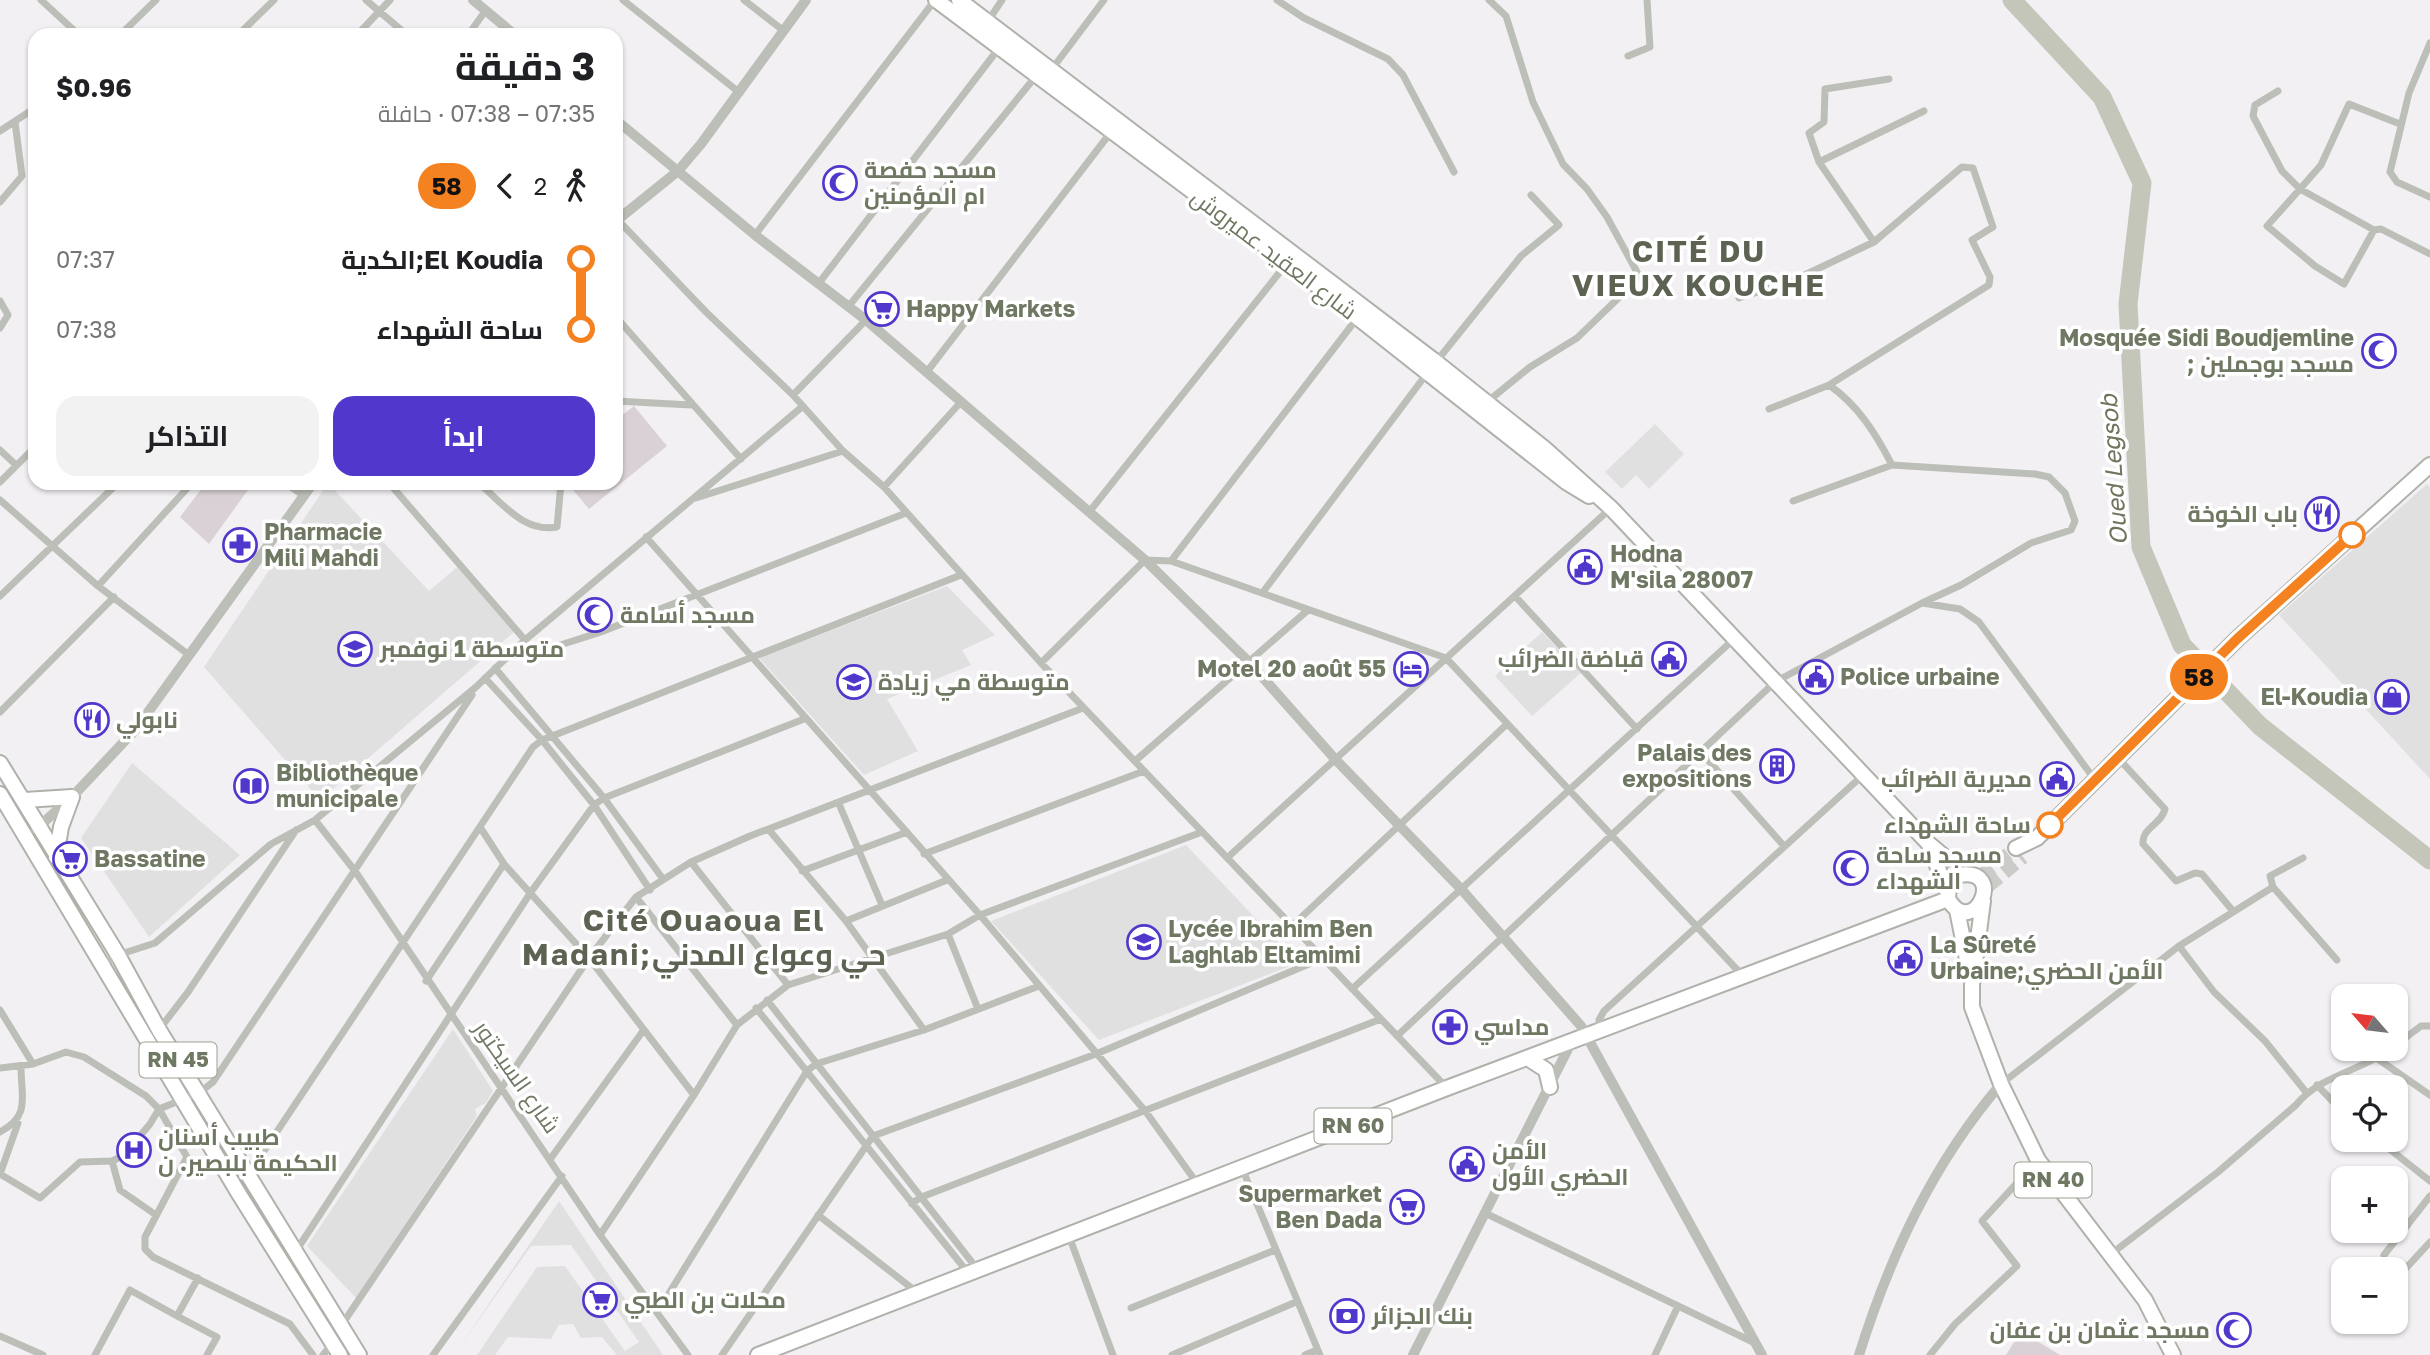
<!DOCTYPE html>
<html lang="ar">
<head>
<meta charset="utf-8">
<style>
  body { margin:0; font-family:"Golos Text",Cairo,sans-serif; background:#f2f2f2; color:#202124; direction:rtl; height:100vh; display:flex; flex-direction:column; font-size:26px; white-space:nowrap }
  * { box-sizing:border-box; margin:0 }
  p { font-size:23px; color:#757577 }
  .icon { flex:none; width:38px; height:38px; fill:none; stroke:currentColor; stroke-width:2; stroke-linecap:round; stroke-linejoin:round }
  .map { position:relative; flex:1; overflow:hidden; direction:ltr }
  .panel { position:absolute; left:28px; top:28px; width:595px; height:462px; display:flex; flex-direction:column; background:#fff; border-radius:21px; box-shadow:0 2px 5px #0004; direction:rtl }
  .panel>* { flex:none }
  .badge { padding:0 14px; border-radius:23px; font-size:24px; line-height:46px }
  .needle { width:46px; rotate:298deg }
  .controls { position:absolute; left:2331px; top:984px; display:grid; gap:14px }
  .controls a { display:grid; place-items:center; width:77px; height:77px; border-radius:14px; background:#fff; box-shadow:0 2px 5px #0004; font-size:35px }
  .map>.badge { position:absolute; translate:-50% -50%; box-shadow:0 0 0 4px #fff }
  .legs { display:flex; align-items:center; gap:10px; height:77px; padding:0 28px; font-size:23px }
  .legs p { margin-inline-start:auto }
  .head { display:flex; align-items:center; justify-content:space-between; height:119px; padding:0 28px }
  h1 { font-size:38px; font-weight:700; line-height:52px }
  .cta { display:flex; gap:14px; margin-top:auto; padding:14px 28px }
  .cta a { flex:1; height:80px; border-radius:21px; background:#5137cc; color:#fff; font-size:28px; font-weight:700; line-height:80px; text-align:center }
  .cta a+a { background:#f2f2f2; color:#202124 }
  ul { padding:0 28px; list-style:none }
  li { display:flex; align-items:center; gap:24px; height:70px; font-size:26px }
  li i { display:grid; place-items:center; width:10px; height:100%; margin:0 9px; background:currentColor }
  li i::after { content:''; width:18px; height:18px; margin:-9px; border:5px solid; border-radius:50%; background:#fff }
  li p { margin-inline-start:auto }
  li:first-child i { background:linear-gradient(#0000 50%,currentColor 0) }
  li:last-child i { background:linear-gradient(currentColor 50%,#0000 0) }
  .map>svg:first-child { display:block }
</style>
</head>
<body>
<div class="map">
<svg width="2430" height="1355" viewBox="0 0 2430 1355">
  <rect width="100%" height="100%" fill="#f3f0f3"/>
  <!-- built -->
  <path fill="#e1e0e1" d="M1655 424 1684 454 1649 489 1636 475 1622 489 1605 472Z
    M328 483 429 591 457 567 514 632 320 800 204 667Z
    M2427 484 2430 487V779L2279 615Z
    M947 586 995 635 962 650 971 665 887 699 918 751 864 775 759 658Z
    M1542 632 1581 673 1532 716 1495 676Z
    M132 763 240 855 149 937 81 838Z
    M1186 845 1298 963 1099 1040 991 921Z
    M453 1029 493 1091 486 1103 475 1109 477 1116 356 1298 307 1246Z
    M559 1201 663 1355H617L602 1337 581 1338 573 1324 559 1325 551 1339 508 1337 495 1355H477L537 1267 565 1266 625 1351 639 1342 571 1245 531 1246 454 1355Z"/>
  <!-- green -->
  <path fill="#d9d1d5" d="M634 406 667 446 589 509 567 483H616V420Z
    M206 483H253L209 544 180 517Z
    M2021 1331 2060 1355H2006Z"/>
  <g fill="none" stroke-linecap="round" stroke-linejoin="round">
    <!-- river -->
    <path stroke="#c3c6b9" stroke-width="19" d="M2012 0 2102 97 2142 183 2128 304 2141 547 2182 645 2260 726 2430 860"/>
    <!-- primary-tunnel -->
    <path stroke="#cbccc8" stroke-width="14" stroke-dasharray="14 7" stroke-linecap="butt" d="M1981 876 2016 848
      M1988 886 2023 857"/>
    <!-- primary casing -->
    <g stroke="#afb2aa" stroke-width="18">
      <path id="primary" d="M936 0 1287 262 1566 482 1589 496
        M959 0 1436 362 1544 448 1611 508 1929 844 1947 859
        M0 763 118 955 159 1030 359 1355
        M0 794 239 1194 340 1355
        M25 800 72 797 61 827 56 857
        M1929 845 1947 891
        M2016 848 2037 838 2237 639 2430 465
        M1949 885 1948 899C1974 942 2008 866 1959 875
        M1983 901 1972 985V1007L2001 1084 2038 1160 2145 1300 2173 1355
        M1957 910 1970 974
        M1529 1059 1546 1070 1550 1087
        M758 1355 1447 1088 1948 899"/>
    </g>
    <!-- minor -->
    <path stroke="#bcbfb8" stroke-width="7" d="M41 0 79 35
      M366 0 407 35
      M623 0 740 93
      M744 0 784 31
      M1277 0 1304 18 1388 59 1403 75 1454 172
      M988 21 1002 0
      M120 35 156 0
      M238 35 274 0
      M357 35 390 0
      M468 35 486 10
      M2430 43 2409 93 2390 172 2397 182 2430 197
      M1628 56 1650 47 1647 0
      M1052 69 1104 0
      M2278 91 2255 105 2253 116 2282 171 2300 189 2321 165 2349 104 2400 124
      M0 131 35 108
      M1819 162 1809 133 1824 122 1825 89 1889 79
      M0 202 22 176 15 122
      M616 218 706 312 793 395 843 451 884 487 1041 663 1446 1087
      M2374 230 2344 284 2315 266 2267 226 2300 189 2374 230 2381 229 2430 254
      M755 235 935 0
      M819 283 999 48
      M1739 298 1794 280 1874 242 1819 162 1924 111
      M0 301 8 315 0 328
      M848 307 1036 76
      M616 317 741 459
      M1436 362 1521 256 1559 225 1531 195
      M926 373 1111 132
      M1829 385 1989 285 1990 277 1972 240 1993 227 1973 168 1962 167 1874 242
      M793 395 866 320
      M616 401 691 405
      M1487 402 1530 367 1577 338 1634 283 1638 274 1607 217 1587 189 1563 164 1533 102 1506 16 1489 0
      M1769 409 1829 385C1858 405 1876 434 1892 465
      M0 450 16 465
      M0 482 35 447
      M285 483 303 495
      M389 483 525 640
      M479 483C502 503 524 533 557 527L561 483
      M884 487 960 403
      M696 498 843 451
      M0 500 98 586 189 655
      M1793 501 1892 465 2035 474 2049 477 2065 493 2075 521 2071 530 2031 543 1961 585 1922 603
      M1090 511 1287 263
      M646 537 980 915 1146 1112 1199 1186
      M1171 561 1446 658 1742 975
      M98 586 192 483
      M1263 592 1428 372
      M0 596 118 483
      M1515 596 1637 729
      M508 657 529 655 601 632 906 513
      M1041 663 1145 560 1171 561 1358 317
      M495 668 604 798 663 879
      M485 678 542 740 594 805 650 890
      M0 712 114 597
      M1700 751 1784 846
      M2118 758 2165 809C2162 824 2141 828 2143 844L2176 881 2195 873 2202 874 2233 911
      M1135 761 1308 610
      M839 804 882 905
      M315 820 355 871 600 1235 688 1355
      M480 827 504 864 589 958 694 1095
      M769 830 846 921 924 1030
      M924 854 1144 771
      M1227 858 1611 508
      M802 871 907 832
      M2273 887 2337 960
      M636 897 737 1025 788 985 691 862
      M846 921 947 880
      M1292 926 1507 724
      M948 934 978 1009
      M2179 946 2214 992 2265 1041 2306 1092
      M104 964 118 955 155 943 271 844 315 820 476 687 525 640 803 406
      M426 981 504 864
      M788 985 948 934 980 915 1202 832
      M1352 989 1734 639
      M767 1000 978 1270
      M756 1008 969 1274
      M0 1010 33 1064
      M158 1031 188 992 296 830
      M1600 1032 1599 1020 1604 1011 1863 775
      M1397 1036 1775 682 1922 603 1960 609 1979 622 2095 780
      M2396 1045 2421 1026H2430
      M2378 1059 2430 1095
      M0 1068 33 1064 66 1052 84 1057 146 1096 159 1109 187 1157 145 1237V1249L153 1257 290 1324 313 1355
      M2001 1084 2179 946 2273 887 2270 876 2303 858
      M2317 1085 2343 1112
      M0 1132C31 1115 21 1098 21 1066
      M2377 1139 2430 1181
      M551 1158 643 1031
      M112 1161 120 1190 156 1215
      M1242 1168 1320 1355
      M0 1174 40 1198 80 1162 112 1161 123 1156 150 1124 159 1109 199 1093 213 1082 472 695
      M0 1174 18 1123
      M248 1175 533 747 542 740 961 575
      M912 1204 919 1198 1381 1019
      M1485 1213 1755 1343
      M818 1215 918 1293
      M600 1235 694 1095 737 1025
      M1069 1236 1113 1355
      M296 1251 531 892 594 805 604 798 804 719
      M2111 1254 2218 1172 2296 1105C2320 1075 2362 1071 2392 1048
      M2384 1255 2430 1196
      M2396 1279 2430 1242
      M1131 1308 1275 1250
      M658 1311 807 1071 816 1064 924 1030 1039 986
      M177 1316 217 1337 207 1355
      M341 1326 589 958 636 897 691 862 750 836 1083 708
      M0 1336 43 1355
      M95 1355 130 1290 177 1316 198 1278
      M323 1355 332 1344
      M433 1355 562 1176
      M722 1355 873 1136 1096 1054 1323 958
      M1172 1355 1296 1302
      M1305 1355 1317 1350
      M1655 1355 1678 1306
      M1930 1355 1955 1324 2017 1266 1982 1221 2038 1160"/>
    <!-- tertiary -->
    <path stroke="#bcbfb8" stroke-width="10" d="M473 0 515 35
      M616 120 755 235 866 320 1145 560 1250 663 1335 759 1462 890 1581 1026 1762 1355
      M616 221 678 171 701 144 806 0
      M36 829 72 797 136 729 313 483
      M1413 1355 1571 1043
      M1859 1355C1890 1256 1933 1163 2001 1084"/>
    <!-- primary -->
    <use href="#primary" stroke="#fff" stroke-width="14"/>
  </g>
  <g fill="none" stroke-linecap="round" stroke-linejoin="round">
    <!-- line-1 casing -->
    <g stroke="#fff" stroke-width="16">
      <path id="line-1" d="M2050 825 2237 639 2352 535"/>
    </g>
    <!-- line-1 -->
    <use href="#line-1" stroke="#f58220" stroke-width="10"/>
  </g>
  <!-- icons -->
  <defs>
    <g id="mosque-ring" transform="scale(1.75)"><circle r="9.5" fill="#fff" stroke="#5137cc" stroke-width="1.5"/><path d="M3.5-4.9A6 6 0 1 0 3.5 4.9A5 5 0 1 1 3.5-4.9Z" fill="#5137cc"/></g>
    <g id="supermarket-ring" transform="scale(1.75)"><circle r="9.5" fill="#fff" stroke="#5137cc" stroke-width="1.5"/><path d="M-6-5.5h2.5l.6 2H6L4.5 2H-2.5L-4.4-4H-6ZM-1.5 3.2a1.3 1.3 0 1 0 .1 0ZM3 3.2a1.3 1.3 0 1 0 .1 0Z" fill="#5137cc"/></g>
    <g id="restaurant-ring" transform="scale(1.75)"><circle r="9.5" fill="#fff" stroke="#5137cc" stroke-width="1.5"/><path d="M-5-6h1v4h1v-4h1v4h1v-4h1v5L-1.5 .5V6h-2V.5L-5-1ZM5-6V6H3V1.5H1.5Q1.5-4 5-6Z" fill="#5137cc"/></g>
    <g id="pharmacy-ring" transform="scale(1.75)"><circle r="9.5" fill="#fff" stroke="#5137cc" stroke-width="1.5"/><path d="M-2-6h4v4h4v4h-4v4h-4v-4h-4v-4h4Z" fill="#5137cc"/></g>
    <g id="civic-ring" transform="scale(1.75)"><circle r="9.5" fill="#fff" stroke="#5137cc" stroke-width="1.5"/><path d="M-.6-6.5H3V-4.5H.6V-3L4-1V1h2V6H-6V1h2V-1L-.6-3ZM-1.2 2.5V6h2.4V2.5Z" fill="#5137cc"/></g>
    <g id="school-ring" transform="scale(1.75)"><circle r="9.5" fill="#fff" stroke="#5137cc" stroke-width="1.5"/><path d="M0-5L7-2L0 1L-7-2ZM-4 1L0 2.5L4 1V4Q0 6-4 4Z" fill="#5137cc"/></g>
    <g id="hotel-ring" transform="scale(1.75)"><circle r="9.5" fill="#fff" stroke="#5137cc" stroke-width="1.5"/><path d="M-6-4.5h1.5V1H6V5H4.5V3h-9V5H-6ZM-4 0a1.8 1.8 0 1 1 3.6 0ZM.5 0V-2.5h3Q6-2.5 6 0Z" fill="#5137cc"/></g>
    <g id="shop-ring" transform="scale(1.75)"><circle r="9.5" fill="#fff" stroke="#5137cc" stroke-width="1.5"/><path d="M-5-2.5h2.3a2.7 3.5 0 0 1 5.4 0H5L5.5 6h-11ZM-1.5-2.5h3a1.5 2.3 0 0 0-3 0Z" fill="#5137cc"/></g>
    <g id="building-ring" transform="scale(1.75)"><circle r="9.5" fill="#fff" stroke="#5137cc" stroke-width="1.5"/><path d="M-4-6H4V6H1V3H-1V6H-4ZM-2.5-4.3h1.7v1.8h-1.7ZM.8-4.3h1.7v1.8H.8ZM-2.5-1h1.7V.8h-1.7ZM.8-1h1.7V.8H.8Z" fill="#5137cc"/></g>
    <g id="library-ring" transform="scale(1.75)"><circle r="9.5" fill="#fff" stroke="#5137cc" stroke-width="1.5"/><path d="M-6-4Q-3-5.5-.7-3.5V5Q-3 3-6 4ZM6-4Q3-5.5 .7-3.5V5Q3 3 6 4Z" fill="#5137cc"/></g>
    <g id="hospital-ring" transform="scale(1.75)"><circle r="9.5" fill="#fff" stroke="#5137cc" stroke-width="1.5"/><path d="M-5-5h3v3.5h4V-5h3V5h-3V1.5h-4V5h-3Z" fill="#5137cc"/></g>
    <g id="bank-ring" transform="scale(1.75)"><circle r="9.5" fill="#fff" stroke="#5137cc" stroke-width="1.5"/><path d="M-6-4H6V4H-6ZM0-2.3a2.3 2.3 0 1 0 0 4.6a2.3 2.3 0 1 0 0-4.6Z" fill="#5137cc"/></g>
  </defs>
  <g fill-rule="evenodd">
    <use href="#mosque-ring" x="840" y="183"/>
    <use href="#supermarket-ring" x="882" y="309"/>
    <use href="#mosque-ring" x="2379" y="351"/>
    <use href="#restaurant-ring" x="2322" y="514"/>
    <use href="#pharmacy-ring" x="240" y="545"/>
    <use href="#civic-ring" x="1585" y="567"/>
    <use href="#mosque-ring" x="595" y="615"/>
    <use href="#school-ring" x="355" y="649"/>
    <use href="#civic-ring" x="1669" y="659"/>
    <use href="#hotel-ring" x="1411" y="669"/>
    <use href="#civic-ring" x="1816" y="677"/>
    <use href="#school-ring" x="854" y="682"/>
    <use href="#shop-ring" x="2392" y="697"/>
    <use href="#restaurant-ring" x="92" y="720"/>
    <use href="#building-ring" x="1777" y="766"/>
    <use href="#civic-ring" x="2057" y="779"/>
    <use href="#library-ring" x="251" y="786"/>
    <use href="#supermarket-ring" x="70" y="859"/>
    <use href="#mosque-ring" x="1851" y="868"/>
    <use href="#school-ring" x="1144" y="942"/>
    <use href="#civic-ring" x="1905" y="958"/>
    <use href="#pharmacy-ring" x="1450" y="1027"/>
    <use href="#hospital-ring" x="134" y="1150"/>
    <use href="#civic-ring" x="1467" y="1164"/>
    <use href="#supermarket-ring" x="1407" y="1207"/>
    <use href="#supermarket-ring" x="600" y="1300"/>
    <use href="#bank-ring" x="1347" y="1316"/>
    <use href="#mosque-ring" x="2234" y="1330"/>
  </g>
  <!-- markers -->
  <g fill="#fff" stroke="#f58220" stroke-width="3.5">
    <circle cx="2352" cy="535" r="12"/>
    <circle cx="2050" cy="825" r="12"/>
  </g>
  <g text-anchor="middle" stroke-width="7" stroke-linejoin="round" paint-order="stroke">
    <!-- shield labels -->
    <g fill="#fff" stroke="#9aa091" stroke-width="2">
      <rect x="139.5" y="1042.5" width="77" height="35" rx="5"/>
      <rect x="1314.5" y="1108.5" width="77" height="35" rx="5"/>
      <rect x="2014.5" y="1162.5" width="77" height="35" rx="5"/>
    </g>
    <g font-size="21" font-weight="bold" fill="#6f7862">
      <text x="178" y="1067">RN 45</text>
      <text x="1353" y="1133">RN 60</text>
      <text x="2053" y="1187">RN 40</text>
    </g>
    <!-- poi labels -->
    <g font-size="23" font-weight="bold" fill="#6f7862" stroke="#fff" text-anchor="start">
      <text x="864" y="178">مسجد حفصة<tspan x="864" dy="26">ام المؤمنين</tspan></text>
      <text x="906" y="317">Happy Markets</text>
      <text x="2354" y="346" text-anchor="end">Mosquée Sidi Boudjemline<tspan x="2354" dy="26">; مسجد بوجملين</tspan></text>
      <text x="2298" y="522" text-anchor="end">باب الخوخة</text>
      <text x="264" y="540">Pharmacie<tspan x="264" dy="26">Mili Mahdi</tspan></text>
      <text x="1610" y="562">Hodna<tspan x="1610" dy="26">M'sila 28007</tspan></text>
      <text x="620" y="623">مسجد أسامة</text>
      <text x="380" y="657">متوسطة 1 نوفمبر</text>
      <text x="1644" y="667" text-anchor="end">قباضة الضرائب</text>
      <text x="1386" y="677" text-anchor="end">Motel 20 août 55</text>
      <text x="1840" y="685">Police urbaine</text>
      <text x="878" y="690">متوسطة مي زيادة</text>
      <text x="2368" y="705" text-anchor="end">El-Koudia</text>
      <text x="116" y="728">نابولي</text>
      <text x="1752" y="761" text-anchor="end">Palais des<tspan x="1752" dy="26">expositions</tspan></text>
      <text x="276" y="781">Bibliothèque<tspan x="276" dy="26">municipale</tspan></text>
      <text x="2032" y="787" text-anchor="end">مديرية الضرائب</text>
      <text x="1876" y="863">مسجد ساحة<tspan x="1876" dy="26">الشهداء</tspan></text>
      <text x="94" y="867">Bassatine</text>
      <text x="1168" y="937">Lycée Ibrahim Ben<tspan x="1168" dy="26">Laghlab Eltamimi</tspan></text>
      <text x="1930" y="953">La Sûreté<tspan x="1930" dy="26">Urbaine;الأمن الحضري</tspan></text>
      <text x="1474" y="1035">مداسي</text>
      <text x="158" y="1145">طبيب أسنان<tspan x="158" dy="26">الحكيمة بلبصير. ن</tspan></text>
      <text x="1492" y="1159">الأمن<tspan x="1492" dy="26">الحضري الأول</tspan></text>
      <text x="1382" y="1202" text-anchor="end">Supermarket<tspan x="1382" dy="26">Ben Dada</tspan></text>
      <text x="624" y="1308">محلات بن الطبي</text>
      <text x="1372" y="1324">بنك الجزائر</text>
      <text x="2210" y="1338" text-anchor="end">مسجد عثمان بن عفان</text>
    </g>
    <!-- street labels -->
    <g font-size="23" fill="#6f7862" stroke="#fff">
      <text transform="translate(1274 254) rotate(37)" y="8">شارع العقيد عميروش</text>
      <text transform="translate(517 1077) rotate(55)" y="8">شارع السيكتور</text>
    </g>
    <!-- stop labels -->
    <g font-size="23" font-weight="bold" fill="#6f7862" stroke="#fff" text-anchor="end">
      <text x="2031" y="833">ساحة الشهداء</text>
    </g>
    <!-- water labels -->
    <g font-size="24" font-style="italic" fill="#6f745d" stroke="#fff">
      <text transform="translate(2114 470) rotate(-94)" y="8">Oued Legsob</text>
    </g>
    <!-- district labels -->
    <g font-size="30" font-weight="bold" letter-spacing="2" fill="#5d6353" stroke="#fff">
      <text x="1699" y="262">CITÉ DU<tspan x="1699" dy="34">VIEUX KOUCHE</tspan></text>
      <text x="704" y="931">Cité Ouaoua El<tspan x="704" dy="34">Madani;حي وعواع المدني</tspan></text>
    </g>
  </g>
</svg>
<div class="controls">
<a><svg class="needle" viewBox="-14 -14 28 28"><path d="M0-13l5 13h-10z" fill="#e53935"/><path d="M0 13l5-13h-10z" fill="#757577"/></svg></a>
<a><svg class="icon" aria-label="locate" viewBox="0 0 24 24"><circle cx="12" cy="12" r="6"/><path d="M12 2v4M12 18v4M2 12h4M18 12h4"/></svg></a>
<a>+</a>
<a>−</a>
</div>
<b class="badge" style="left:2199px;top:677px;background:#f58220;color:#111">58</b>
<section class="panel">
<div class="head"><div><h1>3 دقيقة</h1><p>07:35 – 07:38 · حافلة</p></div><b>$0.96</b></div>
<div class="legs"><svg class="icon" aria-label="walk" viewBox="0 0 24 24"><circle cx="13" cy="4" r="2"/><path d="M13 8l-2 6 4 7M11 14l-3 7M7 12l3-4h3l4 4"/></svg>2<svg class="icon" aria-label="back" viewBox="0 0 24 24"><path d="M15 5l-7 7 7 7"/></svg><b class="badge" style="background:#f58220;color:#111">58</b></div>
<ul>
<li><i style="color:#f58220"></i><b>El Koudia;الكدية</b><p>07:37</p></li>
<li><i style="color:#f58220"></i><b>ساحة الشهداء</b><p>07:38</p></li>
</ul>
<div class="cta"><a>ابدأ</a><a>التذاكر</a></div>
</section>
</div>
</body>
</html>
